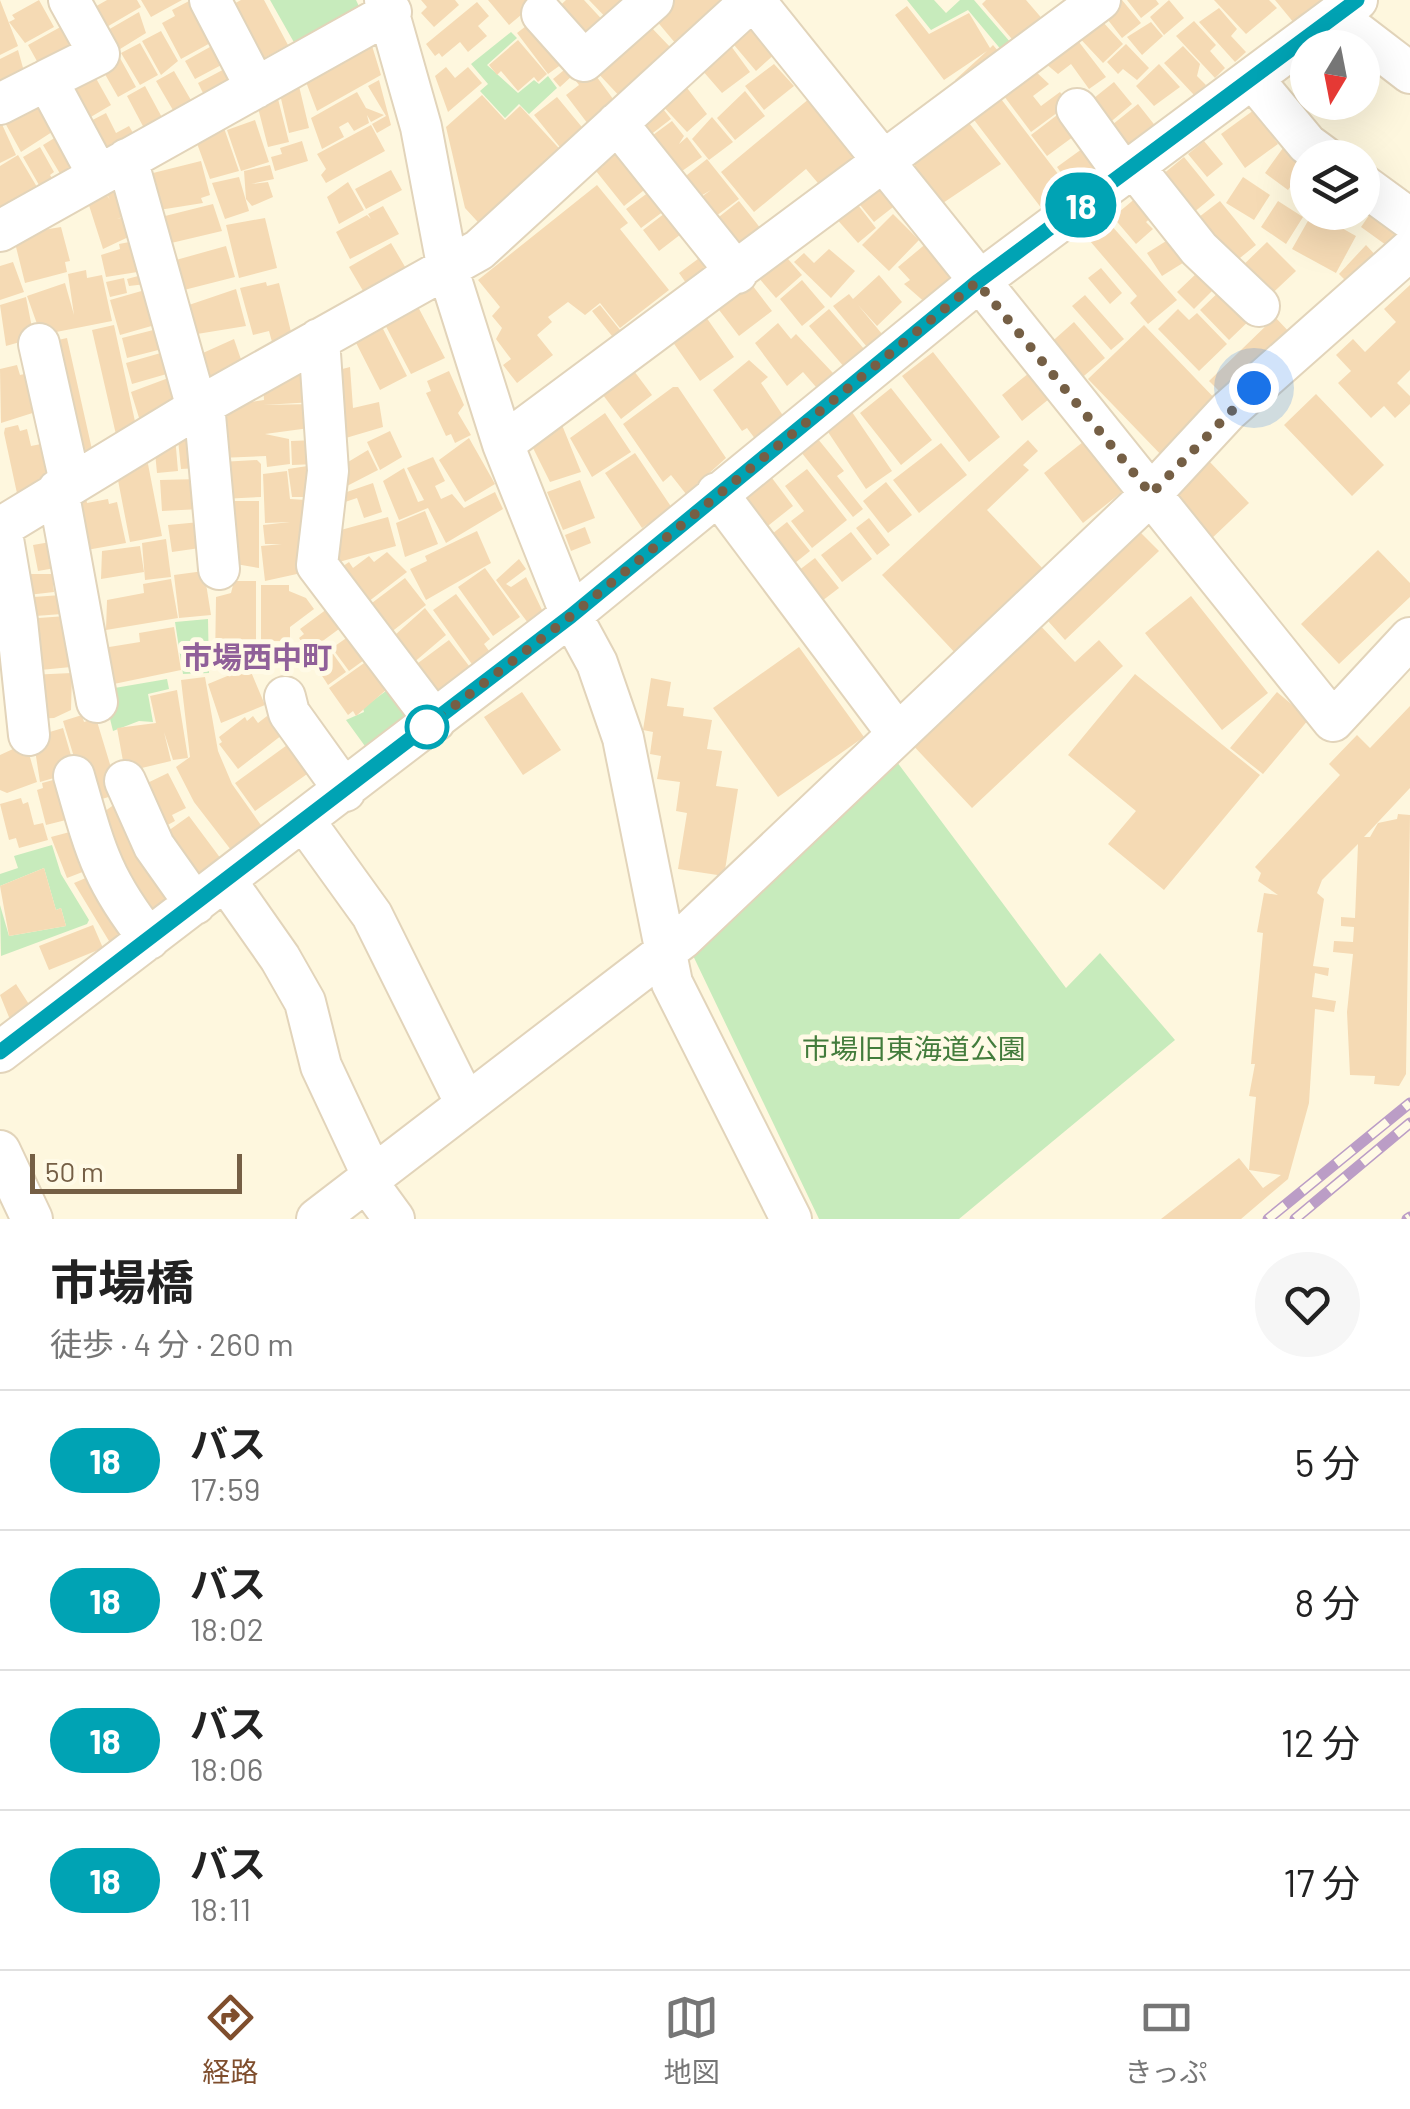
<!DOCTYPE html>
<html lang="ja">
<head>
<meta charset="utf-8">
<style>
  body { margin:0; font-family:Barlow,"Noto Sans JP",sans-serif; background:#f6f6f6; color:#222; height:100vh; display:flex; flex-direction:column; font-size:38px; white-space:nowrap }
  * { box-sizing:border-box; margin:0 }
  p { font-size:32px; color:#767676 }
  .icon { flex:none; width:55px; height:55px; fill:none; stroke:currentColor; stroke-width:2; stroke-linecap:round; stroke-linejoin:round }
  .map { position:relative; height:1219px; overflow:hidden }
  .details { display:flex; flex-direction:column; background:#fff; flex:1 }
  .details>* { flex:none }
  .badge { padding:0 20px; border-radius:32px; font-size:35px; line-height:65px }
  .needle { width:65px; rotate:190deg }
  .tools { position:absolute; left:1290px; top:30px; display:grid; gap:20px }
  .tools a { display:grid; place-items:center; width:90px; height:90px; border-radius:50%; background:#fff; box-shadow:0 10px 40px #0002; font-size:50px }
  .scale { position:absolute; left:30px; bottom:25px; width:212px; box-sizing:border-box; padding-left:10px; border:5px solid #755f45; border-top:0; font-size:28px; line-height:35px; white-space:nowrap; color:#755f45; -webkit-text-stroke:8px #fffae6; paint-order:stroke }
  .you { position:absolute; width:50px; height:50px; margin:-25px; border:8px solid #fff; border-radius:50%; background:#1a73e8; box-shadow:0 0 0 15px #1a73e833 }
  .map>.badge { position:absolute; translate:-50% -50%; box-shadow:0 0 0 5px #fff }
  .round { display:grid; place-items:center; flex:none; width:105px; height:105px; border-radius:52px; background:#f6f6f6 }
  .overview { display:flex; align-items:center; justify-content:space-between; height:170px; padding:0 50px }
  h1 { font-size:48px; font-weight:700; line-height:75px }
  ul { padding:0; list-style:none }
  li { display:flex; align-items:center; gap:30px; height:140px; padding:0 50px; border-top:2px solid #e0e0e0 }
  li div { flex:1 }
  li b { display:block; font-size:38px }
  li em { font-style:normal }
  li .badge { min-width:110px; font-weight:700; text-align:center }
  .tabs { display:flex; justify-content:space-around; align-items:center; height:140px; border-top:2px solid #e0e0e0; background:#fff; font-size:28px; color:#767676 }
  .tabs a { display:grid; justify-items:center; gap:5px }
  .tabs .current { color:#7f4e2d }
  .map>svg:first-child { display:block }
</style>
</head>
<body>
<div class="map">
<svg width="1410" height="1219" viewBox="0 0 1410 1219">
  <rect width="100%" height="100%" fill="#fef7de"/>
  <!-- green -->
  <path fill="#c7ebbc" d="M270 0H356L364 17 300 53Z
    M907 0H934L946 13 960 0H974L1017 50 1008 58 968 10 931 30Z
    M511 32 517 38 487 65 518 93 534 80 539 84 548 76 557 88 529 114 519 104 505 118 480 91 488 84 471 64Z
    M208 619 209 673 183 674 175 622Z
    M167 679 169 689 148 694 153 722 139 721 113 731 103 690Z
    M394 685 418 718 370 753 346 720 364 712 363 708Z
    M891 754 1066 988 1100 953 1175 1040 959 1219H819L687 943Z
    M52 845 61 874 89 920 87 924 1 956 0 905 9 936 66 926 61 908 56 910 44 868 0 886V874L18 868 14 856Z"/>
  <!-- building -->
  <path fill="#f5dab4" d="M0 0 18 46 0 55Z
    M39 0 54 27 25 43 9 22 15 19 12 15Z
    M107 0H137L141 7 98 32 86 12Z
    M141 0H182L151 17Z
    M241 0H264L288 45 257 62 228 7Z
    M421 0H455L459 5 434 27 421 13 427 7Z
    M488 0H539L509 25Z
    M566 0H584L609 27 580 46 551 14Z
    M589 0H630L613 25Z
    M665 0H737L676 44 650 13Z
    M986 0H1026L1045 22 1017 45 982 4Z
    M1115 0H1122L1141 23 1122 38 1101 11Z
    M1127 0H1156L1159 4 1141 18Z
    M1169 0 1184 18 1164 35 1150 17Z
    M1214 0H1269L1277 8 1246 34Z
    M1275 0H1322L1294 23Z
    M189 1 214 41 181 59 162 23 175 16 172 10Z
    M477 2 489 16 478 26 487 36 468 52 460 42 442 57 439 53 435 56 426 44Z
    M907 6 929 34 969 13 990 48 993 45 1004 58 967 94 955 80 987 51 944 80 895 15Z
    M1219 8 1237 29 1231 36 1246 52 1235 62 1199 22Z
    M139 12 146 33 112 54 101 34Z
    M539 16 569 59 548 74 517 33Z
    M750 21 777 52 756 71 729 39Z
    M1102 21 1123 44 1103 63 1074 32Z
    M1194 21 1216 45 1210 51 1225 68 1215 78 1176 36Z
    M1151 22 1163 36 1142 55 1127 37Z
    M64 25 79 52 43 72 28 45Z
    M649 25 671 48 623 100 595 70Z
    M161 31 178 61 161 75 142 41Z
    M1072 33 1106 77 1089 89 1071 64 1058 74 1039 58Z
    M369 36 381 75 317 111 306 82 341 63 336 54Z
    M518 40 547 74 538 82 534 77 518 91 501 71 497 75 489 65Z
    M140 43 158 75 140 85 121 53Z
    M217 43 227 62 195 79 185 61Z
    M1126 44 1149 68 1137 80 1123 69 1118 74 1107 62Z
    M731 46 750 72 722 93 702 70Z
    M1183 46 1200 64 1197 76 1206 85 1195 96 1164 63Z
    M18 50 27 82 0 97V59Z
    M120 58 136 87 118 97 102 69Z
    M774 64 794 86 764 110 745 86Z
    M1159 64 1180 87 1154 106 1136 86Z
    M232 65 239 84 207 101 198 83Z
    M588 65 619 107 591 128 566 95 579 85 572 76 560 87 553 79 569 66Z
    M446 67 455 78 468 67 482 83 448 112 435 76Z
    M1033 69 1049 84 1033 96 1041 106 1060 92 1069 104 1031 132 1001 92Z
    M174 71 195 107 177 117 156 81Z
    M93 73 111 105 79 124 68 105 80 98 72 84Z
    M379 80 391 125 377 133 372 124 386 116 368 86Z
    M681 80 707 114 687 132 658 101Z
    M1114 82 1132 104 1107 125 1089 102Z
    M145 86 165 123 145 130 127 96Z
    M299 86 309 128 289 133 279 90Z
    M745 91 765 116 735 140 717 118Z
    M357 92 366 108 384 115 371 122 367 115 369 123 354 131 348 122 339 127 344 137 322 149 311 118Z
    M482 95 505 120 520 106 568 158 487 232 465 208 446 127Z
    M998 95 1065 183 1045 198 1049 204 1042 209 965 108Z
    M557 97 586 132 563 151 534 115Z
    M810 98 860 159 823 189 806 169 754 212 721 172Z
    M278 99 289 142 268 147 257 104Z
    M37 103 52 132 21 152 4 121Z
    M1138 104 1157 128 1121 156 1102 133Z
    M660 105 671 119 645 139 640 124Z
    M1065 109 1081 131 1047 156 1031 135Z
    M1254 110 1278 144 1245 168 1221 134Z
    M106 113 116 133 129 126 139 143 101 164 81 126Z
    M712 117 733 142 709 160 692 139Z
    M966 119 1001 164 943 203 911 161Z
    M0 120 16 155 0 163Z
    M255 120 269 162 241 171 227 130Z
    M672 121 684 136 679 144 687 137 702 157 675 176 649 138Z
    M371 125 385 151 326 183 321 175 326 169 317 154Z
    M224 128 239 171 210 179 195 138Z
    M61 134 81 168 62 177 43 145Z
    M302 141 308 161 275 171 271 157 282 154 280 148Z
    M1204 141 1223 164 1207 177 1188 154Z
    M1288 141 1308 163 1288 190 1265 173Z
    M611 146 648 187 624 206 596 171 603 166 596 158Z
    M1086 146 1101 167 1073 190 1057 167Z
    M40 147 54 172 50 175 56 185 43 192 23 157Z
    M18 155 37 187 19 198 0 220V166Z
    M1184 157 1215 195 1193 213 1162 175Z
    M707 159 739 199 708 222 693 203 711 190 692 201 677 183Z
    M201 161 210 195 201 198 203 203 159 210 149 174Z
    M270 165 274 179 251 184 268 182 273 197 252 206 246 199 244 171Z
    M391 170 402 190 366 209 355 189Z
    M239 177 249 211 225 219 212 183Z
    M1243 177 1270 195 1254 220 1226 203Z
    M121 179 132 213 117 219 131 215 139 232 103 249 86 196 103 189 110 200 103 186Z
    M348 182 364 210 339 224 327 197Z
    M880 182 897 204 874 222 856 200Z
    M597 185 628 223 620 229 669 290 620 328 600 303 585 315 568 302 548 317 552 322 537 335 553 355 517 383 503 365 511 359 496 339 502 328 492 316 500 307 478 280Z
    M653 189 668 208 641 228 626 209Z
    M1143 192 1159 211 1146 222 1153 229 1136 244 1113 217Z
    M854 200 876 228 858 243 834 216Z
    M739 201 769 239 739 261 710 224Z
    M1220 201 1256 245 1235 262 1199 217Z
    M1278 201 1303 217 1286 244 1261 227Z
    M213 204 222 231 167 244 161 217Z
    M1377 204 1410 227 1393 250 1361 227Z
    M383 206 399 234 350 259 336 232 367 215 371 219 368 214Z
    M669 210 685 231 659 251 643 230Z
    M1313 212 1356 236 1336 273 1292 249Z
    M893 214 919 240 889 271 862 245Z
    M1104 217 1177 300 1148 324 1130 303 1137 296 1084 234Z
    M265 218 277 268 239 278 226 225Z
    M61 227 70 261 65 262 67 272 25 283 13 235Z
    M1171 238 1186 261 1162 276 1147 253Z
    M140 240 150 270 106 277 101 255 120 249 119 244Z
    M928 242 959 278 928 305 904 284 910 280 898 267Z
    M1267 242 1296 271 1264 301 1236 272Z
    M391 243 411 277 369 301 349 267Z
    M1366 245 1380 260 1353 288 1339 274Z
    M226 246 235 277 184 290 176 260Z
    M829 249 855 271 831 298 794 262 804 253 814 263Z
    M782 252 802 275 776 298 758 277Z
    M702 256 713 271 691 290 679 273Z
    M13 262 24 292 0 300V266Z
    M1101 268 1122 293 1110 304 1088 278Z
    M86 270 87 278 102 275 112 321 41 335 27 296 65 283 74 315 68 274Z
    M1199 271 1215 288 1194 309 1177 292Z
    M153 272 155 325 120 335 110 300 145 290 146 284 129 286 127 279Z
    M879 275 902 302 877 326 858 305 882 334 867 347 833 306 849 294 853 299Z
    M124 278 127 293 110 297 106 282Z
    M802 280 825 307 802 326 780 299Z
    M749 281 772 311 739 336 716 306Z
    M266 282 267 286 279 283 292 336 272 342 269 331 253 335 240 288Z
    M1410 285V370L1397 383 1410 396V404L1395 418 1384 406 1371 418 1338 383 1351 371 1336 355 1353 339 1365 352 1396 322 1384 309Z
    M1225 286 1254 316 1229 340 1200 310Z
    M236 289 246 326 197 334 194 322 184 325 180 308Z
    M1085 295 1124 339 1111 350 1072 306Z
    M26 297 34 338 6 346 0 305Z
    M416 303 445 358 411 374 381 317Z
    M600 305 628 340 620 346 592 311Z
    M829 309 865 350 845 368 809 326Z
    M1178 309 1189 320 1197 313 1227 344 1199 371 1158 329Z
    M706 317 734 357 700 381 670 338Z
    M1275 317 1292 335 1227 399 1209 381Z
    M379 321 407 376 380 390 352 335Z
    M1074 322 1105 358 1078 381 1047 346Z
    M778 323 791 339 796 334 833 373 816 387 803 372 787 386 755 343Z
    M114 325 136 426 117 439 92 330Z
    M1144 325 1222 406 1166 460 1088 379Z
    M165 327 170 347 127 358 122 338Z
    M67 338 93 454 72 466 45 343Z
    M234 339 245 371 203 385 194 357Z
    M171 350 177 371 132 384 126 363Z
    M933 352 1000 437 969 462 902 376Z
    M749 360 768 377 761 383 784 417 756 440 747 428 742 431 713 390Z
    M17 365 20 375 33 372 42 410 1 423 0 369Z
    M312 366 314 402 263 405 315 404 317 427 265 434 289 439 290 464 267 467 266 456 219 458 220 407 264 400 263 383Z
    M350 367 353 408 379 402 383 427 339 440 331 372Z
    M631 367 652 395 621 419 600 391Z
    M449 371 464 405 458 413 471 435 455 443 451 434 446 436 426 393 431 391 427 381Z
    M1029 373 1049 399 1022 421 1002 395Z
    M171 377 180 401 140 421 131 392Z
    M673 387H678L726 458 686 494 671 475 663 482 623 424Z
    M891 388 932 440 901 465 860 413Z
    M1316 394 1384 465 1352 496 1284 425Z
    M852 412 892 471 866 489 826 429Z
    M605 413 631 452 592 477 570 438Z
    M18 425 20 431 27 429 31 446 46 443 58 479 18 498 4 433 5 428Z
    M195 425 199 468 181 469 177 430Z
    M562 425 581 472 550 482 529 440Z
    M390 431 402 457 380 470 367 442Z
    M175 436 178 471 157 473 154 442Z
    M469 438 495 484 465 502 439 460Z
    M818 439 844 471 837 476 863 509 853 517 801 452Z
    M316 440 317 464 292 465 291 441Z
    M1028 440 1038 451 1023 465 1029 470 987 510 1047 573 958 656 882 575Z
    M1083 442 1122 492 1083 523 1044 473Z
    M941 443 967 475 919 513 893 480Z
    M368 450 378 470 347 486 338 468Z
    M635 453 672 508 642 528 605 473Z
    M433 457 445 481 435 486 441 499 452 494 464 508 495 492 503 509 446 543 428 508 399 520 383 481 404 468 418 502 424 500 407 468Z
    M257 460 261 464V497L222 499 220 462Z
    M1208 460 1249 503 1209 541 1168 498Z
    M148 464 162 536 130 542 116 470Z
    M314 465 316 497H292L288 469Z
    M807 469 847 520 812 548 791 521 804 511 785 486Z
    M287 471 290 499 306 500 307 515H301L306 572 265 581 261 546 282 544H265L263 525 290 522 265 523 263 474Z
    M772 478 793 506 764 529 742 501Z
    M199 479 200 509 162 511 160 480Z
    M580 480 595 518 563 530 547 492Z
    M886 482 912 515 888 533 863 501Z
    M373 483 382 512 364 518 357 498 342 503 341 494Z
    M84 487 87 503 108 499 109 504 117 502 126 543 81 551 74 508Z
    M230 501H259V568L230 563Z
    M425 511 438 544 405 557 396 523Z
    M388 517 396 546 339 562 330 533Z
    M869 518 890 545 877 555 856 528Z
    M200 522 207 547 172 552 168 525Z
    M787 522 810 551 790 567 767 538Z
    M585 527 591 543 571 551 565 535Z
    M477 531 491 563 426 600 410 569 427 561 425 556Z
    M851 532 872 559 842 582 821 555Z
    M1141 533 1159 551 1065 640 1048 621Z
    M166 539 171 577 145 580 142 543Z
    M56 541 61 567 38 571 33 545Z
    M140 546 144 572 101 579 102 551Z
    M1378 550 1410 583V597L1339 664 1301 624Z
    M387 552 407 572 364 605 333 573 349 562 353 568 369 556 374 562Z
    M815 558 839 588 818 604 794 574Z
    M519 559 526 569 506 584 511 587 526 577 543 612 528 623 496 580Z
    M485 568 520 617 493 636 458 587Z
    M204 571 211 615 179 618 174 575Z
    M32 574H52L54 592 19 596 16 575Z
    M405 578 426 605 390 633 364 609Z
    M171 579 178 618 106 630 107 600 144 593 143 584Z
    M234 581H256V652L215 663 216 597 231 593Z
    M261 585H289V591L306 598 314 609 290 627V641H261Z
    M456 594 490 639 484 644 492 655 474 667 433 610Z
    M61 595 62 614 22 617 20 598Z
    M1191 596 1268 693 1222 730 1145 633Z
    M425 608 446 635 405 670 385 644Z
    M327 609 339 622V629L309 651 299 638 304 634 300 629Z
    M66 616 71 667 30 671 25 619Z
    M1035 620 1075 662 1099 640 1123 666 972 808 908 740Z
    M174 627 181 670 109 685 103 648 140 642 139 633Z
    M355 632 371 655 349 671 332 648Z
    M449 640 473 671 430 703 406 672Z
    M326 644 346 672 328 685 309 656Z
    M799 647 864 737 778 797 713 708Z
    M374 656 394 683 356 716 353 711 348 715 329 688Z
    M249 667 265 705 221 723 208 684Z
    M72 673 71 710 54 718 32 719 29 675Z
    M1135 674 1260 775 1164 890 1108 844 1136 811 1068 755Z
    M205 677 218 751 232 784 263 828 231 850 194 802 176 767 190 757 181 680Z
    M651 678 671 682 667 706 684 708 683 716 712 720 707 749 722 751 716 786 738 789 724 876 678 869 687 813 676 811 680 782 657 779 661 756 650 754 653 732 643 730Z
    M177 690 188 758 173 760 164 732 171 761 125 772 117 728 156 723 150 696Z
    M522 692 561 750 523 775 484 717Z
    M1277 692 1309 719 1263 774 1230 748Z
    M1410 706V788L1364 837H1370L1378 823 1397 819 1398 814 1410 815 1406 1074 1399 1086 1374 1084 1375 1076 1350 1075 1347 1012 1353 954 1333 952 1334 941 1353 942 1354 927 1341 926V917L1355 918 1358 844 1322 880 1317 893 1324 899 1313 966 1329 968 1328 976 1315 973 1312 997 1336 1001 1334 1012 1315 1009 1309 1103 1288 1179 1241 1219H1161L1239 1158 1263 1188 1281 1175 1249 1170 1256 1097 1249 1096 1255 1064H1251L1263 933 1257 932 1264 893 1278 895 1258 881 1261 873 1255 867 1340 775 1329 764 1357 735 1370 748Z
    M82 715 84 722 96 718 119 794 88 803 63 721Z
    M253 716 258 723 267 716 282 735 238 769 219 744 222 742 219 737 245 717 247 721Z
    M63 728 72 759 71 773 40 782 33 737Z
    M294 740 317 767 255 811 235 783Z
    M26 743 37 782 7 793 0 790V755Z
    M168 773 186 808 172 815 175 821 158 830 137 788Z
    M68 776 74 818 46 825 37 790 43 788 42 783Z
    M126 796 181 895 145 924 101 814Z
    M21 798 23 804 28 802 34 825 43 823 48 840 19 848 16 838 9 840 0 804Z
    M189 816 224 863 214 871 210 866 189 880 161 836Z
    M81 829 93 868 67 878 51 837Z
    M44 868 56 910 61 908 66 926 9 936 0 886Z
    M95 874 134 931 112 946 74 883Z
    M93 925 103 948 49 970 39 946Z
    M16 984 32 1009 11 1022 0 995Z"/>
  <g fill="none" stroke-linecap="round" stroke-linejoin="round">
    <!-- minor casing -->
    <g stroke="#e2d4ba" stroke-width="44">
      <path id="minor" d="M69 0 99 54 47 80 98 175
        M210 0 256 88
        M385 0 421 127 448 270 503 444 571 615 597 663 623 738 672 983 791 1219
        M754 0 1333 721 1410 638
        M1340 12 1350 27 1410 73
        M542 14 584 61 653 0
        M1253 79 1307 144 1326 158
        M0 104 47 80
        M1077 109 1124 174
        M617 123 737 273
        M127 159 197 408
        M1134 167 1199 249 1259 306
        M1362 184 1410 219
        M0 231 391 12
        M319 339 328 471 317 565 435 721
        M39 344 70 482
        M204 404 219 569
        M503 444 1100 0
        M58 490 97 702
        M717 493 897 733
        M1 527 17 621 29 735
        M0 528 197 408 479 250 752 0
        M285 697 289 713 345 791
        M74 776C95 849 101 878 149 939
        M125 781 154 846 195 904
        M305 822 372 915 466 1104
        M226 881 280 958 305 1002 321 1066 373 1177
        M0 1052 571 615 977 283 1357 0
        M0 1151 32 1219
        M367 1182 394 1219
        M317 1219 682 939 1151 494 1228 411 1410 250"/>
    </g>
    <!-- minor -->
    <use href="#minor" stroke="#fff" stroke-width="40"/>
    <!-- rail casing -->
    <g stroke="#bb9dc6" stroke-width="11">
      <path id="rail" d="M1268 1219 1410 1103
        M1295 1219 1410 1123
        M1407 1219 1410 1217"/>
    </g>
    <!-- rail -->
    <use href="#rail" stroke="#fffae6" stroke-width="8" stroke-dasharray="22" stroke-linecap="butt"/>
  </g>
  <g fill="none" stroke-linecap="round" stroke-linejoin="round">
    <!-- line casing -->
    <g stroke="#fff" stroke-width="22">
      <path id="line" d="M0 1052 571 616 977 282 1357 0"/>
    </g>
    <!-- line -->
    <use href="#line" stroke="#00a3b4" stroke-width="15"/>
    <!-- walk -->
    <path stroke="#755f45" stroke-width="10" stroke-dasharray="0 18" d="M427 727 571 616 977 282 1151 494 1254 388"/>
  </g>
  <!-- markers -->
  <circle fill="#fff" stroke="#00a3b4" stroke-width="5" cx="427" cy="727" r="20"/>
  <g text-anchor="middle" stroke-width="10" stroke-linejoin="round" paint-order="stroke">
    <!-- park labels -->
    <g font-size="28" fill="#437c3c" stroke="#fffae6">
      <text x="914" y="1059">市場旧東海道公園</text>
    </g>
    <!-- neighbourhood labels -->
    <g font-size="30" font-weight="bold" fill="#906099" stroke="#fffae6">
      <text x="257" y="668">市場西中町</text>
    </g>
  </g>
</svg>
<div class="tools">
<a><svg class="needle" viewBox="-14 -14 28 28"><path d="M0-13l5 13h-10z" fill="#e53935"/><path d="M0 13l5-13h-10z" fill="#767676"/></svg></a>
<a><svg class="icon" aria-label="layers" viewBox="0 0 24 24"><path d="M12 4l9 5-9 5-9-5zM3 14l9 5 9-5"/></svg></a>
</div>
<div class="scale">50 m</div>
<div class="you" style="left:1254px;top:388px"></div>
<b class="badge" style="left:1081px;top:205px;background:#00a3b4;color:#fff">18</b>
</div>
<section class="details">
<div class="overview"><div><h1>市場橋</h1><p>徒歩 · 4 分 · 260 m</p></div><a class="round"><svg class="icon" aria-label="heart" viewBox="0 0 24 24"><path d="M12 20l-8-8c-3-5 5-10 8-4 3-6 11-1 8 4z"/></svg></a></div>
<ul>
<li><span class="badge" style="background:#00a3b4;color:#fff">18</span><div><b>バス</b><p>17:59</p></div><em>5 分</em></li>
<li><span class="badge" style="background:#00a3b4;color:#fff">18</span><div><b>バス</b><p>18:02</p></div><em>8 分</em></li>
<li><span class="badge" style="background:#00a3b4;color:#fff">18</span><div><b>バス</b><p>18:06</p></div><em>12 分</em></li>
<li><span class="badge" style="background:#00a3b4;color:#fff">18</span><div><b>バス</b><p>18:11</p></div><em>17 分</em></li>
</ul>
</section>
<nav class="tabs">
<a class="current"><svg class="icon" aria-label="directions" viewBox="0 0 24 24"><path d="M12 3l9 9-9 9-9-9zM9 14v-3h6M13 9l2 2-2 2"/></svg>経路</a>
<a><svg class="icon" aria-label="map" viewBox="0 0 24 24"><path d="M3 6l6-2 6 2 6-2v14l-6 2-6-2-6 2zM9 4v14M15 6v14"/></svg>地図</a>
<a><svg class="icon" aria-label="tickets" viewBox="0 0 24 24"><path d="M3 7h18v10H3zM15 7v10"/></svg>きっぷ</a>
</nav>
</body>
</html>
